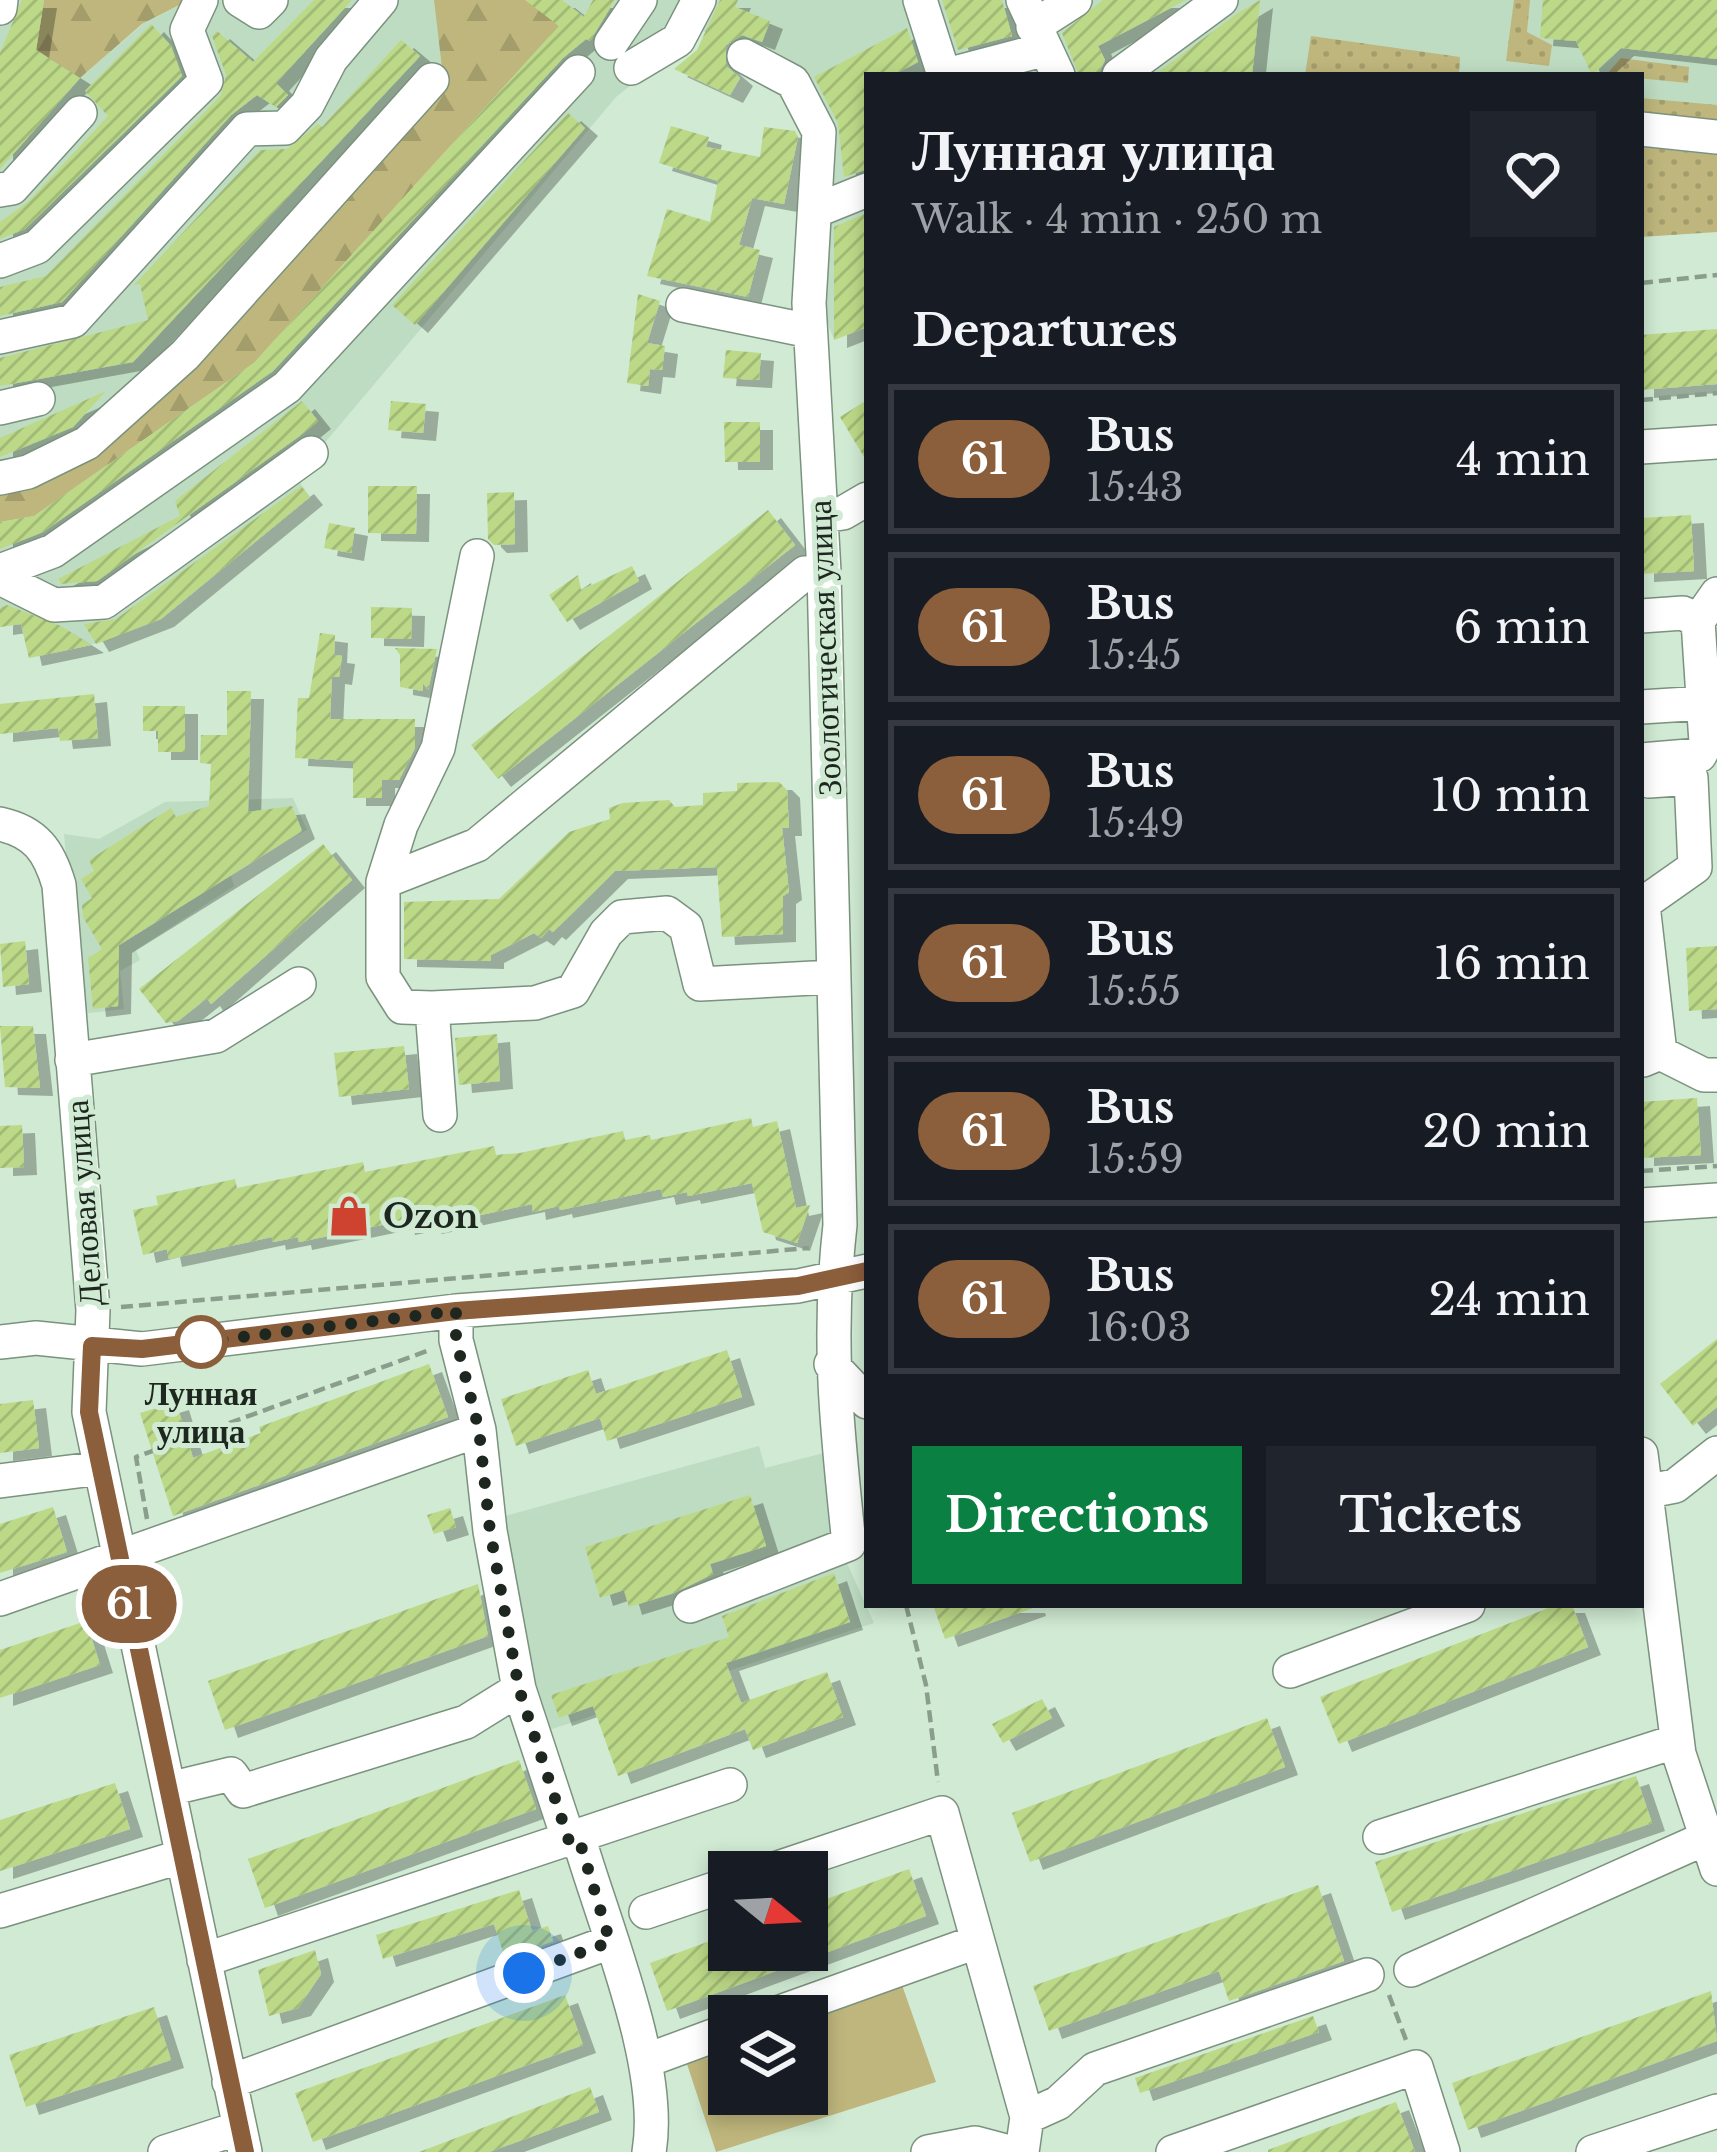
<!DOCTYPE html>
<html lang="en">
<head>
<meta charset="utf-8">
<style>
  body { margin:0; font-family:"Libre Baskerville",serif; background:#20242c; color:#f1f3f6; height:100vh; display:flex; flex-direction:column; font-size:45px; white-space:nowrap }
  * { box-sizing:border-box; margin:0 }
  p { font-size:39px; color:#9ea1a6 }
  .icon { flex:none; width:66px; height:66px; fill:none; stroke:currentColor; stroke-width:2; stroke-linecap:round; stroke-linejoin:round }
  .map { position:relative; flex:1; overflow:hidden }
  .panel { position:absolute; left:864px; top:72px; width:780px; height:1536px; display:flex; flex-direction:column; background:#171b24; border-radius:0px; box-shadow:0 6px 18px #0003 }
  .panel>* { flex:none }
  .badge { padding:0 24px; border-radius:39px; font-size:42px; line-height:78px }
  .needle { width:78px; rotate:108deg }
  .controls { position:absolute; left:708px; top:1851px; display:grid; gap:24px }
  .controls a { display:grid; place-items:center; width:120px; height:120px; border-radius:0px; background:#171b24; box-shadow:0 6px 18px #0003; font-size:60px }
  .you { position:absolute; width:60px; height:60px; margin:-30px; border:9px solid #fff; border-radius:50%; background:#1a73e8; box-shadow:0 0 0 18px #1a73e833 }
  .map>.badge { position:absolute; translate:-50% -50%; box-shadow:0 0 0 6px #fff }
  h2 { padding:0 48px; font-size:45px; line-height:108px }
  .round { display:grid; place-items:center; flex:none; width:126px; height:126px; border-radius:0px; background:#20242c }
  .summary { display:flex; align-items:center; justify-content:space-between; height:204px; padding:0 48px }
  h1 { font-size:57px; font-weight:700; line-height:90px }
  .cta { display:flex; gap:24px; margin-top:auto; padding:24px 48px }
  .cta a { flex:1; height:138px; border-radius:0px; background:#0b8043; color:#fff; font-size:48px; font-weight:700; line-height:138px; text-align:center }
  .cta a+a { background:#20242c; color:#f1f3f6 }
  ul { padding:0; list-style:none }
  li { display:flex; align-items:center; gap:36px; height:150px; margin:0 24px 18px; padding:0 24px; border:6px solid #363941; border-radius:0px }
  li div { flex:1 }
  li b { display:block; font-size:45px }
  li em { font-style:normal }
  li .badge { min-width:132px; font-weight:700; text-align:center }
  .map>svg:first-child { display:block }
</style>
</head>
<body>
<div class="map">
<svg width="1717" height="2152" viewBox="0 0 1717 2152">
  <defs>
    <pattern id="grass-dots" width="8" height="8" patternUnits="userSpaceOnUse" patternTransform="scale(3)"><rect width="8" height="8" fill="#beb67c"/><path d="M2 2h.1M6 6h.1" fill="none" stroke="#a39c6b" stroke-width="1.8" stroke-linecap="round"/></pattern>
    <pattern id="forest-firs" width="22" height="20" patternUnits="userSpaceOnUse" patternTransform="scale(3)"><rect width="22" height="20" fill="#beb67c"/><path d="M5 1l3.5 6h-7zM16 11l3.5 6h-7z" fill="#a39c6b"/></pattern>
    <pattern id="building-hatch" width="6" height="6" patternUnits="userSpaceOnUse" patternTransform="scale(3)"><rect width="6" height="6" fill="#bcd987"/><path d="M-1 1l2-2M0 6l6-6M5 7l2-2" fill="none" stroke="#a1ba74"/></pattern>
    <filter id="shadow"><feDropShadow dx="13" dy="8" stdDeviation="0" flood-color="#0004"/></filter>
  </defs>
  <rect width="100%" height="100%" fill="#d0ead3"/>
  <!-- built -->
  <path fill="#bedcc2" d="M0 0H44L36 50 80 78 143 24 189 0H434L445 84 194 359 0 489Z
    M527 0H1717V226L1641 232V75H867V327L834 340 822 307 826 133 742 47 700 30 616 97 296 477 310 497 161 619 107 641 29 658 21 624 0 627V522L254 363 549 37 564 31Z
    M293 798 307 830 230 872 234 886 136 950 140 960 120 971 124 1009 81 1014 64 834 99 839 165 802Z
    M759 1446 765 1468 824 1453 846 1561 874 1623 549 1730 534 1689 502 1517Z"/>
  <!-- grass -->
  <path fill="url(#grass-dots)" d="M1514 0H1530L1527 32 1552 45 1549 66 1506 61Z
    M1311 36 1460 57 1459 75H1305Z
    M1621 58 1689 67 1688 83 1606 75Z
    M1641 98 1717 105V123L1641 115Z
    M1641 147 1717 155V232L1641 237Z"/>
  <!-- forest -->
  <path fill="url(#forest-firs)" d="M44 0H189L142 24 80 78 36 50Z
    M434 0H527L565 31 549 37 254 363 34 516 0 522V489L34 481 444 85Z"/>
  <!-- garden -->
  <path fill="#beb67c" d="M902 1985 936 2082 716 2152 686 2061 729 2046V2094H807V2018Z"/>
  <!-- building -->
  <path fill="url(#building-hatch)" filter="url(#shadow)" d="M22 0H44L36 50 80 78 0 169V53Z
    M314 0H352L276 83 288 95 276 107 257 95 231 115 62 302 0 316V287L46 276 221 95 226 75 212 36 217 31 253 62Z
    M525 0H562L584 17 593 0H615L590 41 586 39 563 58 273 371 43 532 0 549V522L34 516 254 363 559 26Z
    M720 0H738L735 7 770 21 762 42 742 35 726 45V66L740 78 730 95 674 69 697 50Z
    M942 0H1002L1012 36 958 50Z
    M1103 0H1186L1098 46 1105 60 1098 75H1079L1062 33Z
    M1260 0 1252 75H1154L1235 15Z
    M1543 0H1717V59L1621 48 1592 75 1576 41 1540 38Z
    M151 24 171 46 182 76 25 229 0 239V222L28 202 108 116 85 91Z
    M907 28 918 62 893 75H867V169L844 177 838 123 814 77Z
    M401 40 420 56 133 362 0 386V358L148 320 140 284 134 285 260 150 287 149 318 124 322 127Z
    M568 113 585 128 415 325 392 305Z
    M671 126 709 137 706 147 760 157 764 127 795 131 798 137 784 204 752 198 739 245 760 250 748 297 647 276 667 209 710 222 718 181 659 163Z
    M867 213V327L834 340V227Z
    M638 294 660 301 647 343 665 346 662 370 650 369 648 386 627 383Z
    M1717 329V384L1641 390V335Z
    M726 350 761 353 759 380 723 378Z
    M106 391 73 427 0 457V438Z
    M867 400V462L840 417Z
    M302 401 318 421 301 435 97 581 61 584 58 579 180 516 175 501Z
    M391 401 426 404 423 433 388 430Z
    M724 422H760V462H725Z
    M301 486 310 497 161 619 96 644 84 624 116 619Z
    M368 486H417L416 534 368 533Z
    M514 492 515 544 494 545 488 539 487 493Z
    M768 510 795 545 498 779 471 745Z
    M1691 515 1694 571 1641 574V518Z
    M329 523 355 528 351 553 324 548Z
    M632 566 639 581 567 622 549 595 578 575 581 590Z
    M7 605 61 626 91 645 29 658 21 624 0 627V608Z
    M371 607 412 608 411 639 371 638Z
    M320 633 335 635 334 655 342 656 339 677 332 676 330 719H415V748L399 780H382V798H353V761L295 758 298 698H309Z
    M395 648 437 649 428 690 423 683V691L400 687V655Z
    M227 691H251L248 812 292 806 302 831 119 945 118 1006 93 1009 88 958 102 949 83 917 82 905 92 898 81 879 94 871 89 860 171 808 176 817 209 806 211 764 200 763 201 735H227Z
    M94 694 98 738 60 741 58 728 0 734V704Z
    M143 706H185V752H158V731H143Z
    M779 782 787 790 789 828H782L789 892 783 896V934L722 937 717 867 615 871 553 932 549 929 541 938 534 933 491 955V961L404 959V902L499 899 569 832 610 819 609 808 623 803 669 800 675 807 703 805V793L737 791V783Z
    M323 844 352 880 211 1004 207 998 178 1021 166 1023 139 989Z
    M25 941 29 984 3 987 0 944Z
    M1717 946V1009L1689 1011 1686 948Z
    M0 1026H33L40 1088 5 1087Z
    M497 1034 500 1081 459 1085 455 1038Z
    M404 1046 409 1089 339 1097 334 1053Z
    M1697 1098 1701 1155 1641 1158V1102Z
    M751 1118 753 1127 777 1121 796 1208 810 1205 797 1243 763 1232 752 1183 688 1196 687 1192 663 1197 661 1189 560 1210 559 1206 533 1212 532 1204 429 1226 427 1222 402 1227 401 1221 299 1242 298 1237 273 1242 272 1237 169 1259 167 1249 143 1255 133 1210 158 1205 156 1196 235 1179 237 1188 363 1162 365 1172 494 1146 496 1155 520 1153 623 1131 625 1140 650 1135 651 1140Z
    M22 1125 24 1167 0 1168V1126Z
    M1717 1339V1407L1693 1426 1660 1384Z
    M727 1350 742 1397 607 1441 600 1418 516 1446 501 1399 588 1370 596 1394Z
    M429 1364 448 1417 173 1516 140 1413 176 1402 193 1458 261 1433 259 1427Z
    M33 1400 39 1448 0 1453V1404Z
    M750 1495 766 1546 710 1564 713 1574 674 1593 629 1607 624 1590 600 1598 585 1547Z
    M53 1507 67 1552 0 1573V1524Z
    M450 1508 456 1527 434 1534 427 1515Z
    M834 1573 850 1622 726 1663 741 1703 827 1672 843 1717 753 1750 745 1729 618 1776 593 1706 559 1718 551 1695 729 1637 722 1616Z
    M478 1584 488 1636 225 1730 208 1681Z
    M933 1605H1032L1033 1608 945 1639Z
    M1556 1605H1572L1588 1647 1339 1744 1320 1697Z
    M86 1621 100 1665 0 1698V1650Z
    M1042 1699 1052 1718 1003 1743 992 1724Z
    M1267 1718 1285 1767 1030 1862 1012 1813Z
    M519 1760 536 1809 265 1908 248 1859Z
    M1636 1776 1652 1823 1392 1912 1375 1862Z
    M115 1783 130 1829 0 1871V1820Z
    M909 1869 926 1916 667 2011 650 1963 729 1934V1950H807V1906Z
    M1318 1885 1344 1961 1229 2001 1219 1971 1049 2031 1033 1986Z
    M519 1890 532 1931 548 1926 553 1941 505 1958 494 1924 383 1959 376 1935Z
    M315 1950 321 1974 298 2008 269 2016 258 1970Z
    M1711 1991 1717 2041 1468 2130 1452 2083Z
    M565 1995 583 2045 313 2142 295 2093Z
    M154 2007 171 2060 26 2107 9 2055Z
    M1313 2016 1319 2032 1140 2093 1135 2078Z
    M590 2087 599 2112 489 2152H419Z
    M1396 2102 1415 2152H1268V2150Z"/>
  <g fill="none" stroke-linecap="round" stroke-linejoin="round">
    <!-- minor casing -->
    <g stroke="#7b927e" stroke-width="36">
      <path id="minor" d="M240 0 259 12 271 0
        M920 0 944 75
        M1023 0 1058 75
        M0 8 1 0
        M1033 27 1075 0
        M611 43 640 0
        M631 68 678 40 699 0
        M947 75 1046 49
        M1119 75 1221 0
        M1641 129 1717 137
        M0 190 12 188 80 113
        M815 211 867 190
        M0 261 37 247 206 81 187 30 201 0
        M683 305 810 331
        M0 337 73 321 247 129 285 128 307 105 331 59 381 0
        M0 408 38 399
        M1641 447 1717 442
        M0 478 28 472 87 443 185 355 432 80
        M822 516 843 513 867 499
        M0 571 53 551 287 387 578 72
        M0 578 54 605 104 602 311 453
        M1641 616 1683 613 1698 621 1706 743 1700 755 1641 760
        M1698 621 1717 594
        M1641 707 1704 703
        M0 824C36 832 49 851 59 885L93 1310 89 1412 245 2152
        M383 882 477 845 805 573 824 572
        M1641 905 1695 867 1691 778 1649 781
        M1643 905 1660 1053
        M432 1008 535 1003 573 991 606 933 622 917 667 913 686 927 700 984 832 977
        M72 1060 216 1036 299 984
        M1643 1060 1660 1053 1704 1075H1717
        M440 1115 432 1008 402 1007 383 977V882L401 825 438 748 477 556
        M1641 1205 1717 1200
        M456 1311V1340L479 1430 490 1531 519 1689 569 1841
        M0 1342 36 1338 142 1349 456 1311 798 1286 867 1271
        M831 1364 867 1402
        M1641 1454 1679 1754 1717 1869
        M0 1481 101 1468
        M1644 1492 1675 1486 1717 1453
        M0 1599 479 1430
        M690 1606 849 1544C837 1429 827 1341 840 1225L824 572 809 303 819 132 793 82 744 56
        M1290 1671 1468 1605
        M169 1789 231 1774 243 1791 466 1722 519 1689
        M1380 1837 1677 1741
        M579 1839C604 1925 664 2066 649 2152
        M766 1872 942 1813 1027 2117 1022 2152
        M0 1911 183 1856
        M646 1912 729 1884
        M204 1960 730 1785
        M1411 1970 1706 1838
        M769 2016 976 1942
        M645 2061 729 2030
        M229 2082 610 1942
        M1027 2117 1058 2103 1095 2069 1367 1975
        M165 2152 239 2128
        M928 2152 975 2143 1009 2152
        M1173 2152 1416 2067 1443 2152
        M1593 2152 1717 2111"/>
    </g>
    <!-- path -->
    <path stroke="#8b9e8d" stroke-width="4.5" stroke-dasharray="12 6" stroke-linecap="butt" d="M1641 283 1717 275
      M1641 400 1717 393
      M1641 1171 1717 1166
      M121 1307 809 1248
      M147 1519 136 1457 427 1351
      M906 1605 926 1685 938 1782
      M1389 1995 1406 2040"/>
    <!-- minor -->
    <use href="#minor" stroke="#fff" stroke-width="33"/>
  </g>
  <g fill="none" stroke-linecap="round" stroke-linejoin="round">
    <!-- line casing -->
    <g stroke="#fff" stroke-width="27">
      <path id="line" d="M245 2152 89 1412 92 1346 142 1349 456 1311 798 1286 867 1271"/>
    </g>
    <!-- line -->
    <use href="#line" stroke="#8b5e3c" stroke-width="18"/>
    <!-- walk -->
    <path stroke="#1e271f" stroke-width="12" stroke-dasharray="0 21.6" d="M201 1342 456 1311V1340L479 1430 490 1531 519 1689 569 1841 579 1839 610 1942 524 1973"/>
  </g>
  <!-- icons -->
  <defs>
    <g id="shop-bare" transform="scale(3.24)"><path d="M-5-2.5h2.3a2.7 3.5 0 0 1 5.4 0H5L5.5 6h-11ZM-1.5-2.5h3a1.5 2.3 0 0 0-3 0Z" fill="#ce4230" stroke="#d0ead3" stroke-width="2.5" paint-order="stroke"/></g>
  </defs>
  <g fill-rule="evenodd">
    <use href="#shop-bare" x="349" y="1216"/>
  </g>
  <!-- markers -->
  <circle fill="#fff" stroke="#8b5e3c" stroke-width="6" cx="201" cy="1342" r="24"/>
  <g text-anchor="middle" stroke-width="10" stroke-linejoin="round" paint-order="stroke">
    <!-- street labels -->
    <g font-size="33" fill="#1e271f" stroke="#d0ead3">
      <text transform="translate(824 648) rotate(-92)" y="12">Зоологическая улица</text>
      <text transform="translate(83 1203) rotate(-94)" y="12">Деловая улица</text>
    </g>
    <!-- poi labels -->
    <g font-size="33" font-weight="bold" fill="#1e271f" stroke="#d0ead3" text-anchor="start">
      <text x="383" y="1228">Ozon</text>
    </g>
    <!-- stop labels -->
    <g font-size="33" font-weight="bold" fill="#1e271f" stroke="#d0ead3">
      <text x="201" y="1405">Лунная<tspan x="201" dy="38">улица</tspan></text>
    </g>
  </g>
</svg>
<div class="controls">
<a><svg class="needle" viewBox="-14 -14 28 28"><path d="M0-13l5 13h-10z" fill="#e53935"/><path d="M0 13l5-13h-10z" fill="#9ea1a6"/></svg></a>
<a><svg class="icon" aria-label="layers" viewBox="0 0 24 24"><path d="M12 4l9 5-9 5-9-5zM3 14l9 5 9-5"/></svg></a>
</div>
<div class="you" style="left:524px;top:1973px"></div>
<b class="badge" style="left:129px;top:1604px;background:#8b5e3c;color:#fff">61</b>
<section class="panel">
<div class="summary"><div><h1>Лунная улица</h1><p>Walk · 4 min · 250 m</p></div><a class="round"><svg class="icon" aria-label="heart" viewBox="0 0 24 24"><path d="M12 20l-8-8c-3-5 5-10 8-4 3-6 11-1 8 4z"/></svg></a></div>
<h2>Departures</h2>
<ul>
<li><span class="badge" style="background:#8b5e3c;color:#fff">61</span><div><b>Bus</b><p>15:43</p></div><em>4 min</em></li>
<li><span class="badge" style="background:#8b5e3c;color:#fff">61</span><div><b>Bus</b><p>15:45</p></div><em>6 min</em></li>
<li><span class="badge" style="background:#8b5e3c;color:#fff">61</span><div><b>Bus</b><p>15:49</p></div><em>10 min</em></li>
<li><span class="badge" style="background:#8b5e3c;color:#fff">61</span><div><b>Bus</b><p>15:55</p></div><em>16 min</em></li>
<li><span class="badge" style="background:#8b5e3c;color:#fff">61</span><div><b>Bus</b><p>15:59</p></div><em>20 min</em></li>
<li><span class="badge" style="background:#8b5e3c;color:#fff">61</span><div><b>Bus</b><p>16:03</p></div><em>24 min</em></li>
</ul>
<div class="cta"><a>Directions</a><a>Tickets</a></div>
</section>
</div>
</body>
</html>
